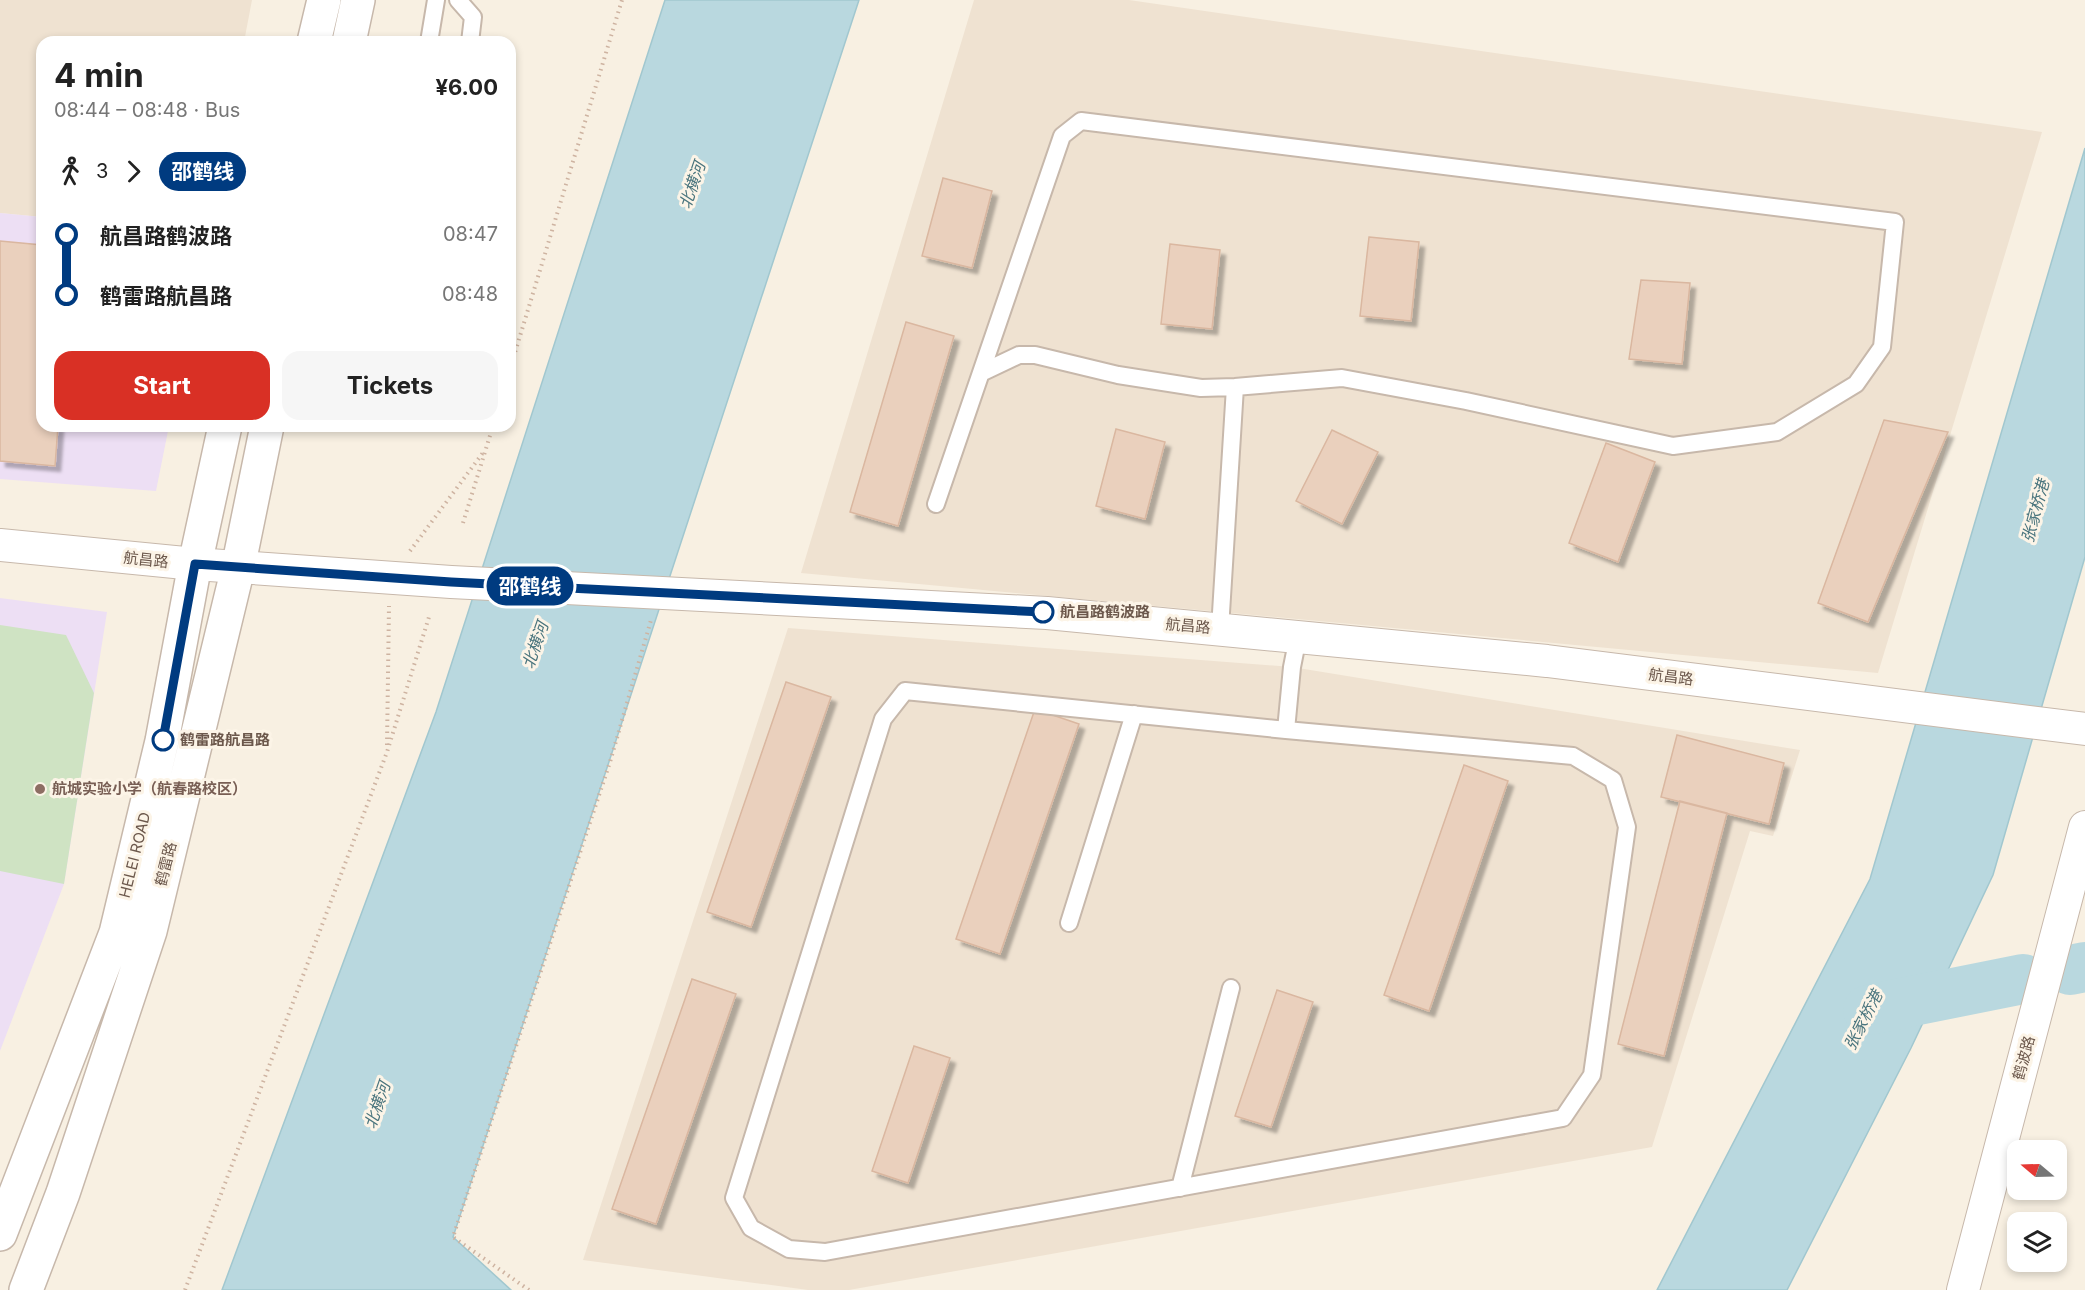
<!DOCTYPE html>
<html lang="en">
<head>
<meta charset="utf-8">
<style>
  body { margin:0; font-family:Inter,"Noto Sans SC",sans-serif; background:#f6f6f6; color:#222; height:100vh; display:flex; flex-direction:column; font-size:22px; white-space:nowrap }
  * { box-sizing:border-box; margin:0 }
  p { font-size:20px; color:#767676 }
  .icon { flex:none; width:33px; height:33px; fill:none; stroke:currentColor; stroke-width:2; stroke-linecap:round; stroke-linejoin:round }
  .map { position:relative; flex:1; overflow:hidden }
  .sheet { position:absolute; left:36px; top:36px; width:480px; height:396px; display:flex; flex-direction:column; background:#fff; border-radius:18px; box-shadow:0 3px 9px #0003 }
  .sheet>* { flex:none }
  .badge { padding:0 12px; border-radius:20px; font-size:21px; line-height:39px }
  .needle { width:39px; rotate:289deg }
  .controls { position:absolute; left:2007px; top:1140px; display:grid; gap:12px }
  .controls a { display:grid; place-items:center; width:60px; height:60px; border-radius:12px; background:#fff; box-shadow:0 3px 9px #0003; font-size:30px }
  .map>.badge { position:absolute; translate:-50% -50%; box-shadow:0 0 0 3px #fff }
  .legs { display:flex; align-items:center; gap:9px; height:66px; padding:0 18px; font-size:20px }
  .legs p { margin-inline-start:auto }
  .overview { display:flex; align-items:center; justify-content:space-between; height:102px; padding:0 18px }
  h1 { font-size:33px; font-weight:700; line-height:45px }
  .action { display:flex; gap:12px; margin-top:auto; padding:12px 18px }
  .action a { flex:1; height:69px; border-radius:18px; background:#d93025; color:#fff; font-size:24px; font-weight:700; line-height:69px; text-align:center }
  .action a+a { background:#f6f6f6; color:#222 }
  ul { padding:0 18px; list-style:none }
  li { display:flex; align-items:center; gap:21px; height:60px; font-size:22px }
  li i { display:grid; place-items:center; width:9px; height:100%; margin:0 8px; background:currentColor }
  li i::after { content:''; width:15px; height:15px; margin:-8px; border:4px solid; border-radius:50%; background:#fff }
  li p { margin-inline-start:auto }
  li:first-child i { background:linear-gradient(#0000 50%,currentColor 0) }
  li:last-child i { background:linear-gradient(currentColor 50%,#0000 0) }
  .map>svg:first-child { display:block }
</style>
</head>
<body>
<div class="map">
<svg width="2085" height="1290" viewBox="0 0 2085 1290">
  <defs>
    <filter id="shadow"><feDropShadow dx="5.5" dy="5.5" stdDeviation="1.5" flood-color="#0004"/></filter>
  </defs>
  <rect width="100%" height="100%" fill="#f8f0e2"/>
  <!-- residential -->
  <path fill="#efe2d1" d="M0 0H252L244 42H42V217L0 213Z
    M974 0H1129L2042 132 1878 673 801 573Z
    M788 628 1292 667 1800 750 1773 836 1750 831 1652 1147 849 1290H808L583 1260Z"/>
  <!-- education -->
  <path fill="#eddff4" d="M0 213 42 217V426H169L156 491 0 479Z
    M0 598 107 612 64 884 0 1051Z"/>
  <!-- green -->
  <path fill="#cfe3c3" d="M0 625 66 635 94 693 64 884 0 871Z"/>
  <!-- water -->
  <path fill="#b9d8df" stroke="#a1c7cf" stroke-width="1.5" d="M665 0H859L453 1237 511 1290H222L436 712Z
    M2085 148V557L1993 875 1911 1048 1787 1290H1657L1870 879Z"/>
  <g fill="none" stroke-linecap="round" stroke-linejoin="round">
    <!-- river -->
    <path stroke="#b9d8df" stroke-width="50" d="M2070 970 2085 967
      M1868 1010 2023 979"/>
  </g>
  <!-- building -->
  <path fill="#ead0bd" stroke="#dab7a0" stroke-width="1.5" filter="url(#shadow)" d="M943 178 992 191 972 268 922 256Z
    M1369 237 1419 242 1411 321 1360 316Z
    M0 241 42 245V426H58L55 466 0 461Z
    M1170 244 1220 250 1212 329 1161 324Z
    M1641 280 1690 283 1682 364 1629 359Z
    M906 322 954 336 898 526 850 512Z
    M1884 420 1948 432 1868 622 1818 603Z
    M1116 429 1165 442 1145 519 1096 506Z
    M1332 430 1378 452 1342 524 1296 501Z
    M1606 443 1655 462 1618 562 1569 543Z
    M786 682 831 697 751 927 707 912Z
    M1035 709 1079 724 1000 954 956 939Z
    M1677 735 1784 763 1769 824 1661 797Z
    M1464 765 1508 781 1429 1011 1384 995Z
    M1680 801 1727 813 1664 1056 1618 1044Z
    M692 979 736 994 656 1224 612 1209Z
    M1277 990 1313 1002 1271 1127 1235 1116Z
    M914 1046 950 1058 908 1183 872 1171Z"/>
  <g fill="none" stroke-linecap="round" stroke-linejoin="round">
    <!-- service casing -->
    <g stroke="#c7b8ab" stroke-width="20">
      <path id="service" d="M458 0 473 17 470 42
        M429 42 436 0
        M936 504 1062 136 1081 121 1895 222 1882 347 1856 384 1777 432 1673 446 1466 401 1342 378 1235 387 1201 388 1118 375 1035 355H1019L981 373
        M1220 629 1235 387
        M1286 730 905 691 883 719 734 1198 751 1228 789 1249 825 1252 1563 1118 1592 1075 1627 827 1613 780 1573 756 1286 730 1292 667 1298 637
        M1069 923 1134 714
        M1180 1188 1231 988"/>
    </g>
    <!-- minor casing -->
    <g stroke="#c7b8ab" stroke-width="34">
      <path id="minor" d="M0 545 195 564 451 582 1047 613 1547 661 2085 729
        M1963 1290 2085 827"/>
    </g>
    <!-- tertiary casing -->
    <g stroke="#c7b8ab" stroke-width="36">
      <path id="tertiary" d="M314 42 324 0
        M349 42 358 0
        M0 1234 116 933 162 741 195 564 225 426
        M26 1290 63 1193 150 931 238 568 267 426"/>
    </g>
    <!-- path -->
    <path stroke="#ceb3a1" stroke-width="4" stroke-dasharray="1.5 4.5" stroke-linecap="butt" d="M510 369 622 0
      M463 523 493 426
      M410 551 485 450
      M387 745 389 606
      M185 1290 387 752 429 617
      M529 1290 453 1237 610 762 651 620"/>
    <!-- service -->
    <use href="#service" stroke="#fff" stroke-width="16"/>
    <!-- minor -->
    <use href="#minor" stroke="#fff" stroke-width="32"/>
    <!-- tertiary -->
    <use href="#tertiary" stroke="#fff" stroke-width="33"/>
  </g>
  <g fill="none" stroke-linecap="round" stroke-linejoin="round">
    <!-- line-1 casing -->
    <g stroke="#fff" stroke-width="14">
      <path id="line-1" d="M163 740 195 564 451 582 1043 612"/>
    </g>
    <!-- line-1 -->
    <use href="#line-1" stroke="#003b80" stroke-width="9"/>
  </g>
  <!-- markers -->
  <g fill="#fff" stroke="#003b80" stroke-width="3">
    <circle cx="1043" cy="612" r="10"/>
    <circle cx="163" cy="740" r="10"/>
  </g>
  <circle fill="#8d6e63" stroke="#fcf4e7" stroke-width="2" cx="40" cy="789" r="6"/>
  <g text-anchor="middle" stroke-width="6" stroke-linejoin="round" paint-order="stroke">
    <!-- street labels -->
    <g font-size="15" fill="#6c584c" stroke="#fcf4e7">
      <text transform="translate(146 560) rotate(6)" y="5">航昌路</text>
      <text transform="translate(1188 626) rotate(5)" y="5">航昌路</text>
      <text transform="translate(1671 677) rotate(7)" y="5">航昌路</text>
      <text transform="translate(135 855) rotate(-76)" y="5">HELEI ROAD</text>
      <text transform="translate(166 864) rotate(-76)" y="5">鹤雷路</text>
      <text transform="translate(2024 1058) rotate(-75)" y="5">鹤波路</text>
    </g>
    <!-- stop labels -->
    <g font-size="15" font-weight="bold" fill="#6c584c" stroke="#fcf4e7" text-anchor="start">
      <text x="1060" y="617">航昌路鹤波路</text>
      <text x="180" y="745">鹤雷路航昌路</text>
    </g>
    <!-- education labels -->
    <g font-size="15" font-weight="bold" fill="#785e54" stroke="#fcf4e7" text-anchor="start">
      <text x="52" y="794">航城实验小学（航春路校区）</text>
    </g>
    <!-- water labels -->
    <g font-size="16" font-style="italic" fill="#49747d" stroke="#fcf4e7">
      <text transform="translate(692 185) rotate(-71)" y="6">北横河</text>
      <text transform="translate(2035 511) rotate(-75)" y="6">张家桥港</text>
      <text transform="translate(535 645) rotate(-71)" y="6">北横河</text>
      <text transform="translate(1863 1020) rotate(-63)" y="6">张家桥港</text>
      <text transform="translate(377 1105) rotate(-71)" y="6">北横河</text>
    </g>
  </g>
</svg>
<div class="controls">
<a><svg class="needle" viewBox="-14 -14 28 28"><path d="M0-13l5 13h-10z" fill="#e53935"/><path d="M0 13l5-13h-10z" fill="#767676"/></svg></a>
<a><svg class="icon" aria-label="layers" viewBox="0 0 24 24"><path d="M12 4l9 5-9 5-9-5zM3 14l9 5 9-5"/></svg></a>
</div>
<b class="badge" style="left:530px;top:586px;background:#003b80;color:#fff">邵鹤线</b>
<section class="sheet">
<div class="overview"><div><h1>4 min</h1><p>08:44 – 08:48 · Bus</p></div><b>¥6.00</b></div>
<div class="legs"><svg class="icon" aria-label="walk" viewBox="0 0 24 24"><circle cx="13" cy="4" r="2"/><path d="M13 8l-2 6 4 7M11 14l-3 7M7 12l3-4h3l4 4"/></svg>3<svg class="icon" aria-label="forward" viewBox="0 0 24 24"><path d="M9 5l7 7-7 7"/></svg><b class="badge" style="background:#003b80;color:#fff">邵鹤线</b></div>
<ul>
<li><i style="color:#003b80"></i><b>航昌路鹤波路</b><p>08:47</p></li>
<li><i style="color:#003b80"></i><b>鹤雷路航昌路</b><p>08:48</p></li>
</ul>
<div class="action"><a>Start</a><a>Tickets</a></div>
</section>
</div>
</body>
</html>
